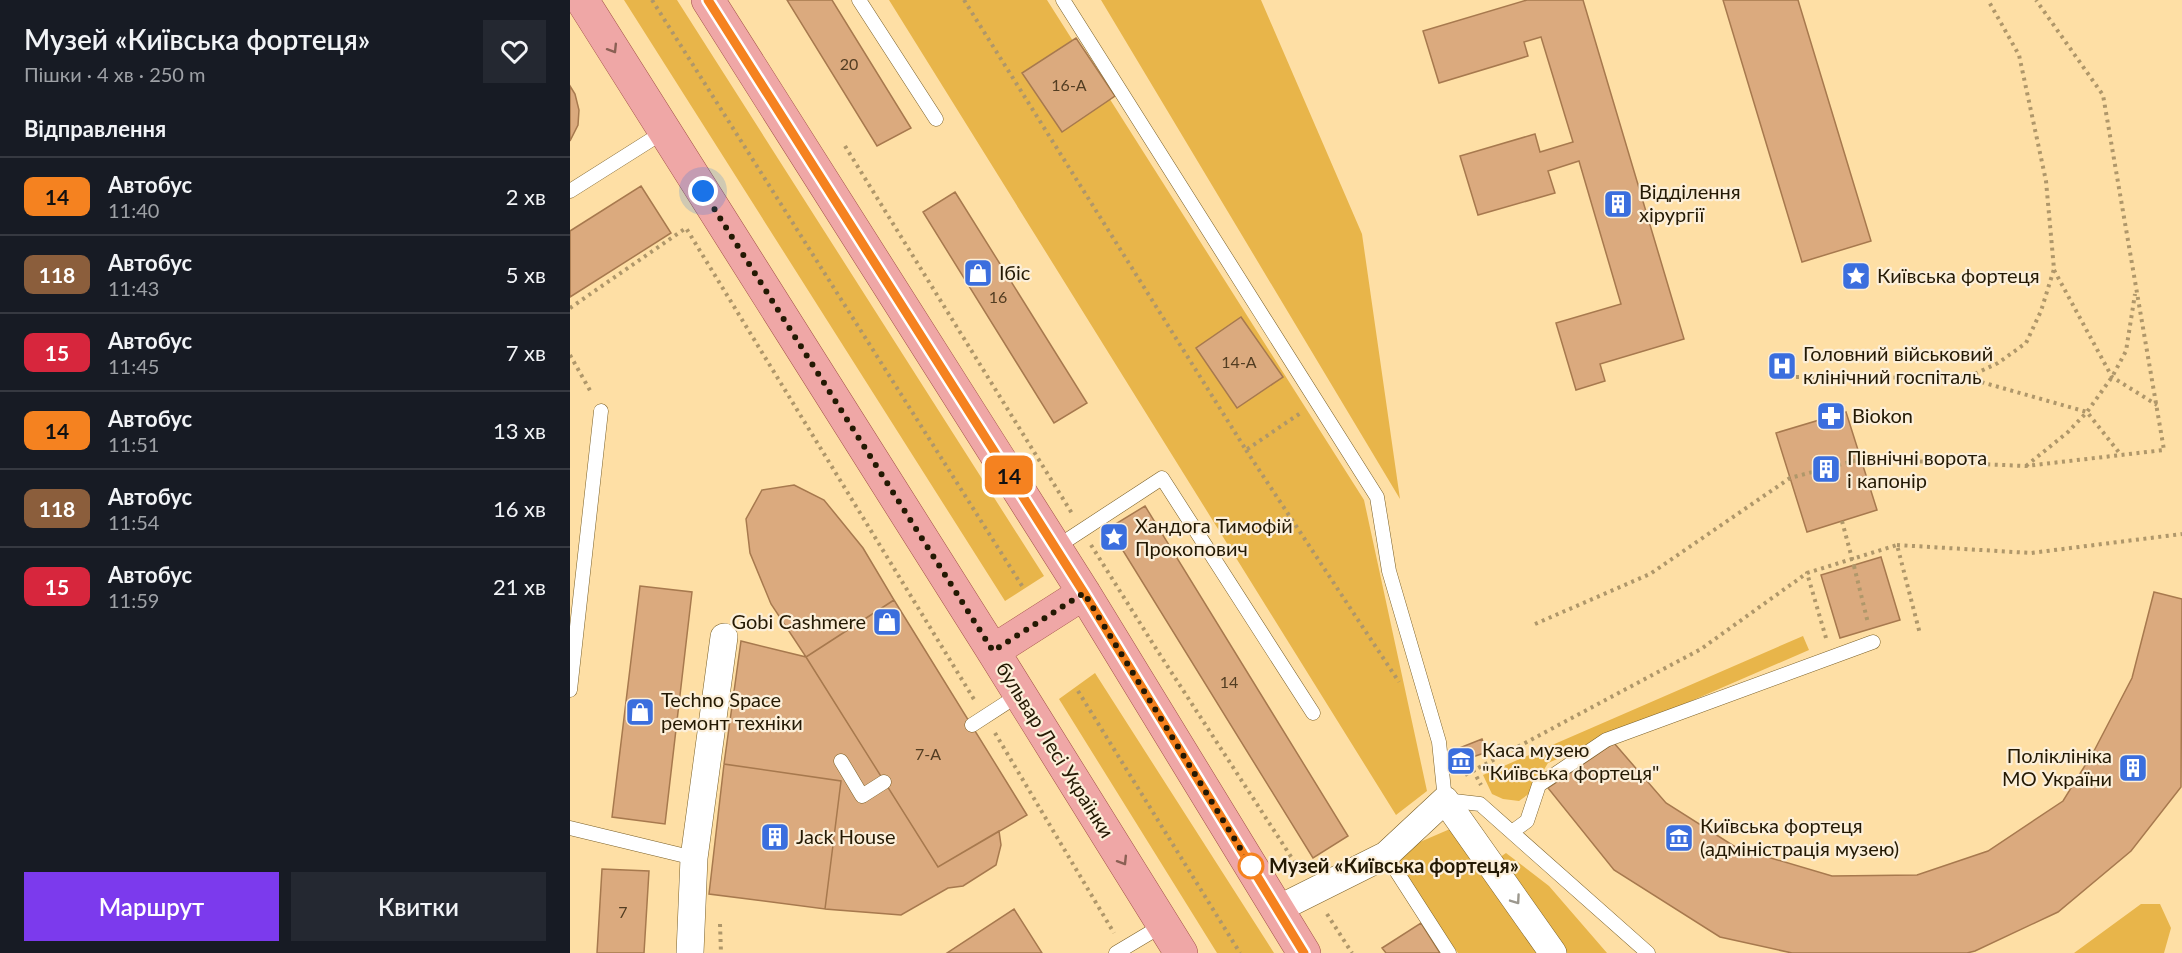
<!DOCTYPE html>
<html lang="uk">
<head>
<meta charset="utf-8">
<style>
  body { margin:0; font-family:Lato,sans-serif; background:#242831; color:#f1f3f6; height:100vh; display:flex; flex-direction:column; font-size:22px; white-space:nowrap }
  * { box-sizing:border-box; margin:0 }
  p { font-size:20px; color:#9ea1a6 }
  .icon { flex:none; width:33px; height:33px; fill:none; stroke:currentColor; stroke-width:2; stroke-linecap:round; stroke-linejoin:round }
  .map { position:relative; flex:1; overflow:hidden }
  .panel { display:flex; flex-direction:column; background:#171b24; width:570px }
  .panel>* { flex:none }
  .badge { padding:0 12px; border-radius:9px; font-size:21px; line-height:39px }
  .you { position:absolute; width:30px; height:30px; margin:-15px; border:4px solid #fff; border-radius:50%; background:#1a73e8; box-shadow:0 0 0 9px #1a73e833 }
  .map>.badge { position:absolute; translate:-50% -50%; box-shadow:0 0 0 3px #fff }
  h2 { padding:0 24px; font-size:22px; line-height:54px }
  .round { display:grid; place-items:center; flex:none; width:63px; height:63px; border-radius:0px; background:#242831 }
  .overview { display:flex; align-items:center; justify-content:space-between; height:102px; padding:0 24px }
  h1 { font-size:28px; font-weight:600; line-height:45px }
  .button { display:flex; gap:12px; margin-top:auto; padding:12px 24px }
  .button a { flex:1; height:69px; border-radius:0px; background:#7c3aed; color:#fff; font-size:24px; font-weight:600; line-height:69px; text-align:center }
  .button a+a { background:#242831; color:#f1f3f6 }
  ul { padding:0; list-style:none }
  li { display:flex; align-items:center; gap:18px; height:78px; padding:0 24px; border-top:2px solid #363941 }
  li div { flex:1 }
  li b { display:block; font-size:22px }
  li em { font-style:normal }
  li .badge { min-width:66px; font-weight:700; text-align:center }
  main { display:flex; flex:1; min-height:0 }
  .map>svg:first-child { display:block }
</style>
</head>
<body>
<main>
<section class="panel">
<div class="overview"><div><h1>Музей «Київська фортеця»</h1><p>Пішки · 4 хв · 250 m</p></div><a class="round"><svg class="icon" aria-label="heart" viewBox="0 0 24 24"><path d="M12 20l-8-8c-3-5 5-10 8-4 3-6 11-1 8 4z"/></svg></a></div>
<h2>Відправлення</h2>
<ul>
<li><span class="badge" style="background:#f58220;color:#111">14</span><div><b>Автобус</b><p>11:40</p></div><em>2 хв</em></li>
<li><span class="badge" style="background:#8b5e3c;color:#fff">118</span><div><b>Автобус</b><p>11:43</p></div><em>5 хв</em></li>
<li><span class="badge" style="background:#d7263d;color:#fff">15</span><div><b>Автобус</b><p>11:45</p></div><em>7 хв</em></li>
<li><span class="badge" style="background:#f58220;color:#111">14</span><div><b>Автобус</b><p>11:51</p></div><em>13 хв</em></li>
<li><span class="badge" style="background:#8b5e3c;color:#fff">118</span><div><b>Автобус</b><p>11:54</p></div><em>16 хв</em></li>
<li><span class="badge" style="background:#d7263d;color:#fff">15</span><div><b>Автобус</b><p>11:59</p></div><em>21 хв</em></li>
</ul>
<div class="button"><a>Маршрут</a><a>Квитки</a></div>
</section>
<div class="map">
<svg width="1612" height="953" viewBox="0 0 1612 953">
  <rect width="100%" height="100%" fill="#fedfa5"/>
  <!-- green -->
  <path fill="#e8b54a" d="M54 0H107L474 576 435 601Z
    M319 0H477L794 500 857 791 826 815Z
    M531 0H691L792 234 830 499Z
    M1233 636 1239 650 978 763 960 793 949 801 933 799 922 794 913 775Z
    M525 673 704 953H647L489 699Z
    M880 829 970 953H888L827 866 843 845Z
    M936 853 979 886 1037 953H991L926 860Z
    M1571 904H1590L1601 928 1594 953H1504Z"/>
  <!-- building -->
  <path fill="#dbaa7e" stroke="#a7794e" stroke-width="1.5" d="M217 0H262L341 128 307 146Z
    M957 0H1013L1114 339 1030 364 1035 381 1006 390 986 323 1051 304 1009 161 978 171 985 193 908 215 890 156 965 134 970 152 1003 142 971 37 954 42 958 56 869 83 853 31Z
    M1153 0H1228L1301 241 1232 262Z
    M506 38 545 96 492 132 452 73Z
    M0 86 5 94 9 110 8 125 0 141Z
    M71 186 101 233 0 297V231Z
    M385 192 517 403 484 423 353 212Z
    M671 317 713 377 667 408 626 348Z
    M1276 412 1307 510 1237 532 1206 433Z
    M224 485 254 500 293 548 324 600 236 657 201 604 180 553 176 519 192 490Z
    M575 506 778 836 743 858 539 528Z
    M1311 557 1330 620 1270 638 1251 575Z
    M70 586 122 592 95 824 42 817Z
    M1584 592 1612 599 1611 787 1561 851 1488 912 1405 951 1397 953H1222L1150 937 1044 870 978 788 1044 743 1096 803 1167 848 1262 876 1347 875 1418 851 1493 801 1524 751 1562 678Z
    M324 600 457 815 368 867 236 657Z
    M171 641 236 657 368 867 429 831 431 845 426 865 393 886 378 888 331 915 255 909 271 781 154 764Z
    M912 739 917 752 891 761 887 749Z
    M154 764 271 781 255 909 139 894Z
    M32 869 79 871 74 953H27Z
    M444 909 472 953H377Z
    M851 923 870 953H816L812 948Z"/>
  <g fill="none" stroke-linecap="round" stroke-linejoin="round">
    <!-- service casing -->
    <g stroke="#7a5f26" stroke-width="15">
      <path id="service" d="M289 0 366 119
        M493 0 807 497 819 571 869 742 875 800 910 804 1078 953
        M0 191 95 131
        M485 548 592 478 743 713
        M0 690 31 411
        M402 725 450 694
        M271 761 292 796 314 782
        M0 828 124 858
        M942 832 957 821 969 785 1036 740 1303 642
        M816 855 879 953
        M546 953 593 925"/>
    </g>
    <!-- minor casing -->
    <g stroke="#7a5f26" stroke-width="28">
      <path id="minor" d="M708 909 816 855 875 800 983 953
        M120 953 124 858 154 637"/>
    </g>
    <!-- primary casing -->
    <g stroke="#a15046" stroke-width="34">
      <path id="primary" d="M12 0 423 651 611 953
        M138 0 514 593 734 953
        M423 651 514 593"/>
    </g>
    <!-- path -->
    <path stroke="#af976a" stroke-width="4" stroke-dasharray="3 4.5" stroke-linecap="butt" d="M82 0 454 589
      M394 0 676 450 732 412
      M275 146 503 515
      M1484 270 1542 377 1587 405
      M0 308 116 228 405 701
      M0 355 22 394
      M1226 377 1396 378 1428 363 1456 343 1471 311 1484 269 1476 181 1449 55 1418 0
      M1397 378 1517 412 1551 455
      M676 450 829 682
      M1456 466 1498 432 1517 412 1542 377 1556 351 1565 294
      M521 545 585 647 729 869
      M1327 545 1461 553 1612 534
      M1284 566 1298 623
      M965 624 1080 574 1220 478 1291 459 1456 466 1594 450 1533 95 1466 0
      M1256 638 1237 573 1327 545 1350 634
      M508 691 670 953
      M425 733 544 933
      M903 770 911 785
      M895 775 1131 649 1237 573
      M757 914 782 953
      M150 924 151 953"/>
    <!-- service -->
    <use href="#service" stroke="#fff" stroke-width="14"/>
    <!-- minor -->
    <use href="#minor" stroke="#fff" stroke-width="27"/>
    <!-- primary -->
    <use href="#primary" stroke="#efa7a6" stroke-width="33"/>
    <!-- path-bridge -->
    <path stroke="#af976a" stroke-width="4" stroke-dasharray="3 4.5" stroke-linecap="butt" d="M1272 521 1284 566"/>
  </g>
  <!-- one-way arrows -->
  <defs><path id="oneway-chevron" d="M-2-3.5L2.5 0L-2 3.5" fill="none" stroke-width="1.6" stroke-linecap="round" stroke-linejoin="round" transform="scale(1.5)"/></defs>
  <g stroke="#8a6054">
    <use href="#oneway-chevron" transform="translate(43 49) rotate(58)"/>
    <use href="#oneway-chevron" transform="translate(553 861) rotate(58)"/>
  </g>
  <use stroke="#9c988e" href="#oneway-chevron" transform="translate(946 900) rotate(55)"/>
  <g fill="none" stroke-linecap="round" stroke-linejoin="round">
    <!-- line casing -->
    <g stroke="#fff" stroke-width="14">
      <path id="line" d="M138 0 514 593 734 953"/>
    </g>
    <!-- line -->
    <use href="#line" stroke="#f58220" stroke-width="9"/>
    <!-- walk -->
    <path stroke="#241903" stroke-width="6" stroke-dasharray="0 10.8" d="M133 191 423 651 514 593 681 866"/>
  </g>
  <!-- icons -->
  <defs>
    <g id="building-square" transform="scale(1.5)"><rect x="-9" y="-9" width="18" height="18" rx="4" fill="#3b6ede" stroke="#fcefd9"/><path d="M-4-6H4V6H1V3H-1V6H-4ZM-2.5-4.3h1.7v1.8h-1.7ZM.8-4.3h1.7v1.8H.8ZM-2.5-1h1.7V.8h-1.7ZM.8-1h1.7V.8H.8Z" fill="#fff"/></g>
    <g id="shop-square" transform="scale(1.5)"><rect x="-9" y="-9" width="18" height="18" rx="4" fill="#3b6ede" stroke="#fcefd9"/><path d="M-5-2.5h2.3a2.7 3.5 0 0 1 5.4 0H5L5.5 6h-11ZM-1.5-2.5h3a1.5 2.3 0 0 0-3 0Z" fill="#fff"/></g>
    <g id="sight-square" transform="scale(1.5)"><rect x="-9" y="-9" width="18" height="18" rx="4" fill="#3b6ede" stroke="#fcefd9"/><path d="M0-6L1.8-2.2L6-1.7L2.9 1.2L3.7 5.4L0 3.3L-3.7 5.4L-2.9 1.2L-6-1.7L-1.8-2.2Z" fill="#fff"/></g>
    <g id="hospital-square" transform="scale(1.5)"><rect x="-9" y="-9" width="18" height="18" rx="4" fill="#3b6ede" stroke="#fcefd9"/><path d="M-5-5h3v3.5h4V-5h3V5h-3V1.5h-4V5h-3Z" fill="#fff"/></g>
    <g id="pharmacy-square" transform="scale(1.5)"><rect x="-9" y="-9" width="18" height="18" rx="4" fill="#3b6ede" stroke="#fcefd9"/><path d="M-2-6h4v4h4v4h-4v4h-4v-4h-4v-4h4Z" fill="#fff"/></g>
    <g id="museum-square" transform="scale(1.5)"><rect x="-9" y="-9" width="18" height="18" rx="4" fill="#3b6ede" stroke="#fcefd9"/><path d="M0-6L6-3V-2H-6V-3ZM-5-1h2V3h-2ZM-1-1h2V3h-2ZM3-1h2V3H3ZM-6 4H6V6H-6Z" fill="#fff"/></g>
  </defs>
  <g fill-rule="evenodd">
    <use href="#building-square" x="1048" y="204"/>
    <use href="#shop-square" x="408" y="273"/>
    <use href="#sight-square" x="1286" y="276"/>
    <use href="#hospital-square" x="1212" y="366"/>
    <use href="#pharmacy-square" x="1261" y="416"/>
    <use href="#building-square" x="1256" y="469"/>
    <use href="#sight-square" x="544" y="537"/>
    <use href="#shop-square" x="317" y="622"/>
    <use href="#shop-square" x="70" y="712"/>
    <use href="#museum-square" x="891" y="761"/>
    <use href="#building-square" x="1563" y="768"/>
    <use href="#building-square" x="205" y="837"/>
    <use href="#museum-square" x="1109" y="838"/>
  </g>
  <!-- markers -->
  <circle fill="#fff" stroke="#f58220" stroke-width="3" cx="681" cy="866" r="12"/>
  <g text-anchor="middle" stroke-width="4.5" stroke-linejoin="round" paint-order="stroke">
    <!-- number labels -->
    <g font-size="16" fill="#523d22">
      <text x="279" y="70">20</text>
      <text x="499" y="91">16-А</text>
      <text x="428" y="303">16</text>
      <text x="669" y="368">14-А</text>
      <text x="659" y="688">14</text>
      <text x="358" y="760">7-А</text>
      <text x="53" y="918">7</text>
    </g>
    <!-- poi labels -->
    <g font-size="20" fill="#241903" stroke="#fcefd9" text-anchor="start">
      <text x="1069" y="199">Відділення<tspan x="1069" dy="23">хірургії</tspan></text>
      <text x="429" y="280">Ібіс</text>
      <text x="1307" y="283">Київська фортеця</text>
      <text x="1233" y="361">Головний військовий<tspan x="1233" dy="23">клінічний госпіталь</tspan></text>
      <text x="1282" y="423">Biokon</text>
      <text x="1277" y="465">Північні ворота<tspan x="1277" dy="23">і капонір</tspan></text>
      <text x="565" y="533">Хандога Тимофій<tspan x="565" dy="23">Прокопович</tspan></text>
      <text x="296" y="629" text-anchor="end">Gobi Cashmere</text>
      <text x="91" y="707">Techno Space<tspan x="91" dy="23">ремонт техніки</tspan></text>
      <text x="912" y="757">Каса музею<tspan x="912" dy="23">"Київська фортеця"</tspan></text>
      <text x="1542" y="763" text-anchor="end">Поліклініка<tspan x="1542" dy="23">МО України</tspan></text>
      <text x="1130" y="833">Київська фортеця<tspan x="1130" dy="23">(адміністрація музею)</tspan></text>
      <text x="226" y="844">Jack House</text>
    </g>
    <!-- street labels -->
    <g font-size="20" fill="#241903" stroke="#fcefd9">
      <text transform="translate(485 750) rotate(58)" y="7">бульвар Лесі Українки</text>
    </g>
    <!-- stop labels -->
    <g font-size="20" font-weight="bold" fill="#241903" stroke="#fcefd9" text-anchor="start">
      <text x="699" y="873">Музей «Київська фортеця»</text>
    </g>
  </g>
</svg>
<div class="you" style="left:133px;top:191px"></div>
<b class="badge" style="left:439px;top:475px;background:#f58220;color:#111">14</b>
</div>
</main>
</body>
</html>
